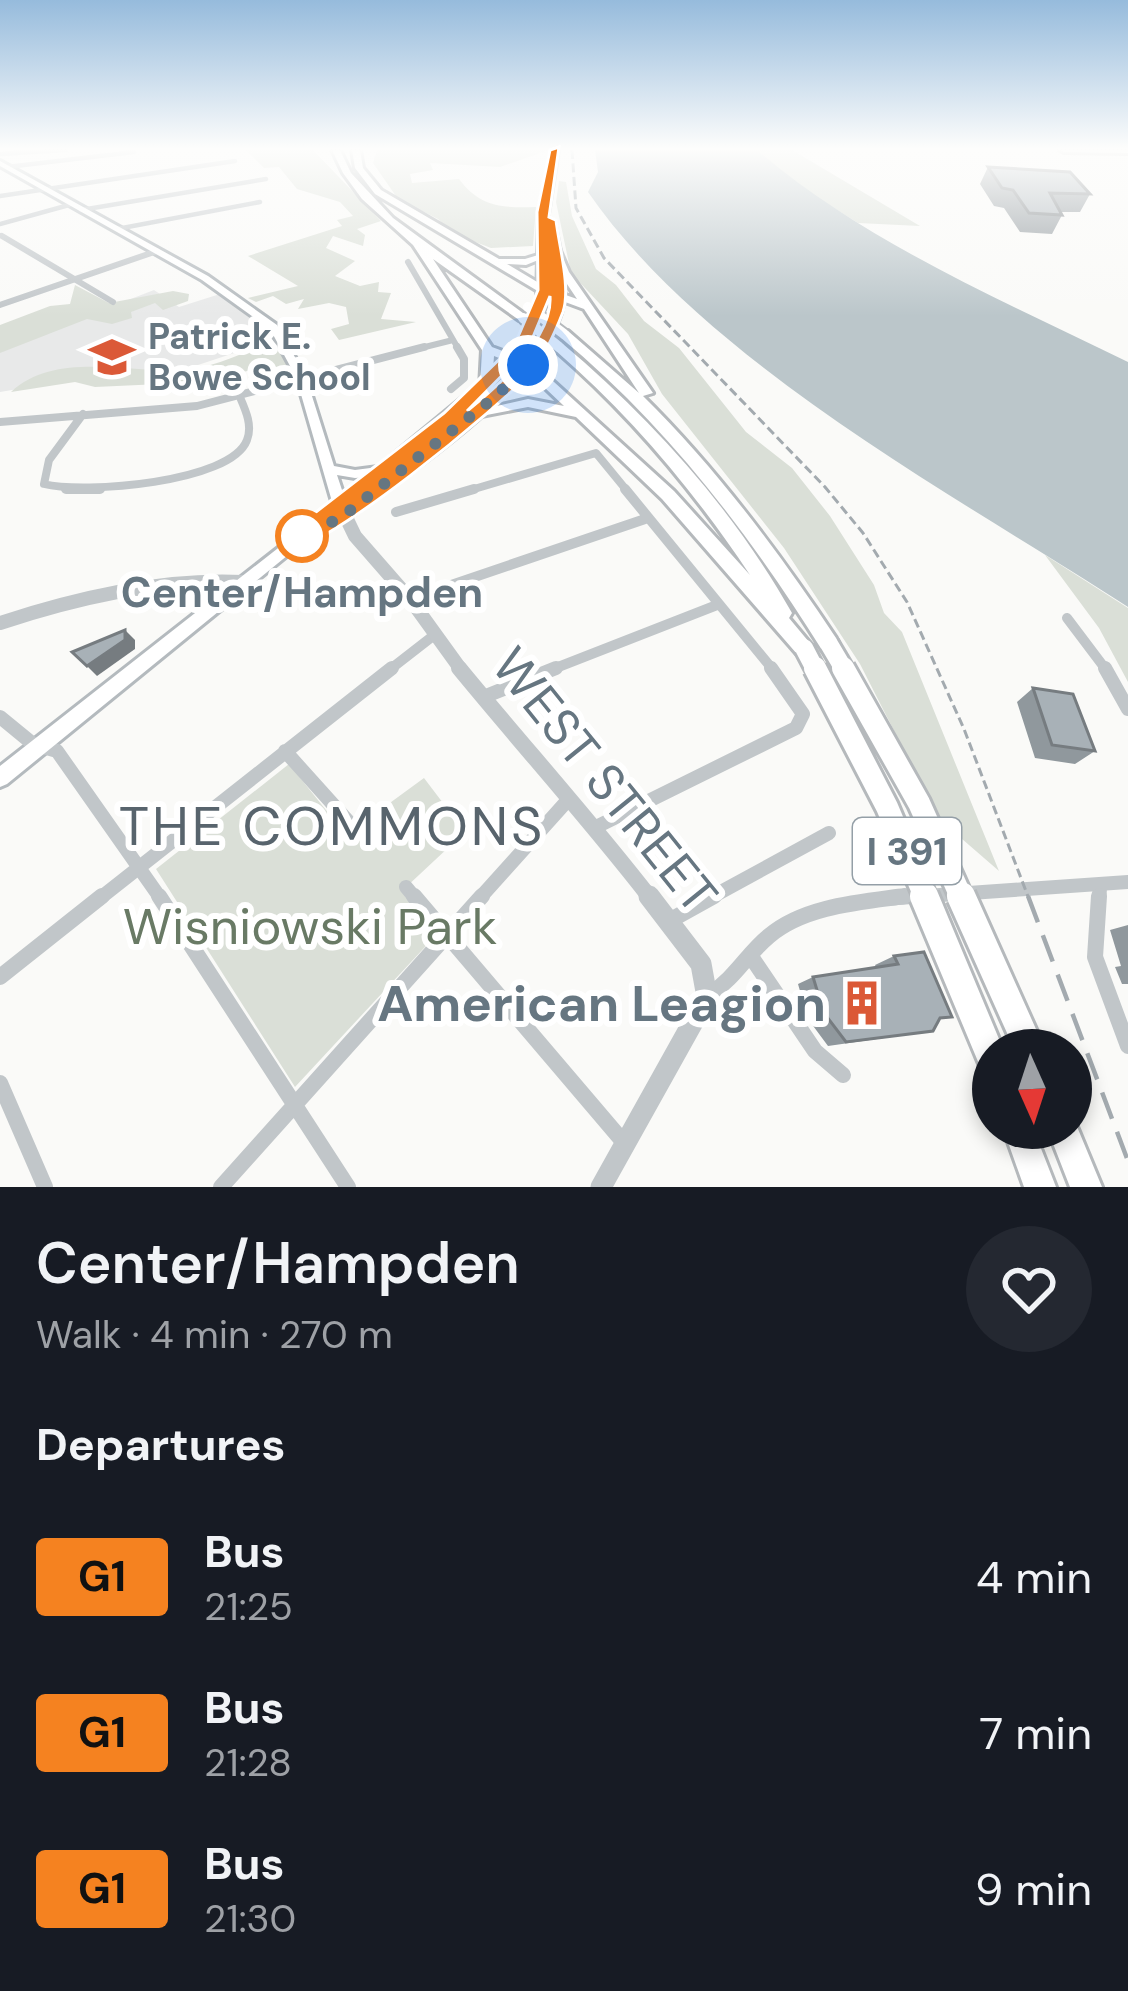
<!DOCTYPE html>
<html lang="en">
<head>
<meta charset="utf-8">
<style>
  body { margin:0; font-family:"DM Sans",sans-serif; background:#242831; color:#f1f3f6; height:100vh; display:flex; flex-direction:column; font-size:45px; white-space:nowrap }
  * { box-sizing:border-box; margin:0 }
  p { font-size:39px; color:#9ea1a6 }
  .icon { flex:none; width:66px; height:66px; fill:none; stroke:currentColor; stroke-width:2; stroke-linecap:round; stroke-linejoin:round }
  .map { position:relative; height:1187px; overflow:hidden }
  .side { display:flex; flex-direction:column; background:#171b24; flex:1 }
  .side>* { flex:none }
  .badge { padding:0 24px; border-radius:9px; font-size:42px; line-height:78px }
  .needle { width:78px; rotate:177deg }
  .tools { position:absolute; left:972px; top:1029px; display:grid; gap:24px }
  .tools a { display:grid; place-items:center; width:120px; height:120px; border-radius:50%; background:#171b24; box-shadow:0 6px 18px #0003; font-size:60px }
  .you { position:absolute; width:60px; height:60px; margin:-30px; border:9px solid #fff; border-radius:50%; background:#1a73e8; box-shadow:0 0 0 18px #1a73e833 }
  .map>.badge { position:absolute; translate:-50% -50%; box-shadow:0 0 0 6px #fff }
  h2 { padding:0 36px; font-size:45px; line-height:108px }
  .round { display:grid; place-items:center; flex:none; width:126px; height:126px; border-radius:63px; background:#242831 }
  .headline { display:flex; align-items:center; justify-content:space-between; height:204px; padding:0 36px }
  h1 { font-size:57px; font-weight:600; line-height:90px }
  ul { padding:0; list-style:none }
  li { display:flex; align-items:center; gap:36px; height:156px; padding:0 36px }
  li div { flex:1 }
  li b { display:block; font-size:45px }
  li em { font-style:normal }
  li .badge { min-width:132px; font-weight:700; text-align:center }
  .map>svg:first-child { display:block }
</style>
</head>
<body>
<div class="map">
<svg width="1128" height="1187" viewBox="0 0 1128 1187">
  <rect width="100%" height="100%" fill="#fafaf8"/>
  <!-- built -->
  <path fill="#e8e9e9" d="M154 290 179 307 220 294 276 339 171 374 78 379 0 392V327L105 309Z"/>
  <!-- green -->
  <path fill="#dadfd7" d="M246 150H313L381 221 357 229 365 235 363 246 333 236 326 248 355 261 335 276 360 286 379 282 378 292 391 293 381 319 416 322 339 340 331 329 349 324 346 307 329 303 298 309 304 299 286 304 273 296 256 302 248 298 298 286 248 256 342 226 337 220 353 216 340 202 297 189 279 167 264 168Z
    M377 150H549L500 167 430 163 433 170 410 174 412 183 459 179C480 207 502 208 536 207L533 246 491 248 452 233 438 219 398 199 373 163Z
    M741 150H792L920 226 858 223Z
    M559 181 566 182 572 216 596 269 616 285 644 321 679 348 746 432 792 468 830 516 874 585 884 613 902 632 999 871 939 819 860 664 784 548 662 394 628 334 571 273 556 202Z
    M75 285 109 303 173 291 189 294 188 301 163 310 155 303 131 312 132 318 112 324 87 319 0 353V325L50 306 70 304Z
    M275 341 290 368 251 370 204 382 95 387 75 382 11 392C56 350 129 374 185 370 214 368 247 351 275 341Z
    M1045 555 1128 608V682L1099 628Z
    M289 764 346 835 424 778 465 832 404 889 437 934 295 1087 156 869Z"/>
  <!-- water -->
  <path fill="#bbc6ca" d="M595 150H757C866 243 1000 299 1128 362V607C955 495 705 362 588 192L598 172Z"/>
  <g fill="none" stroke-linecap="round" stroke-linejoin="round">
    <!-- secondary casing -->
    <g stroke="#b4babe" stroke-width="6">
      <path id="secondary" d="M552 150H558L547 220 554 221C559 250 570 284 561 313 535 392 413 469 349 518L344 520 337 515 7 784 0 787V766L333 505 296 377 270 329 202 280 0 166V161L208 276 277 325 306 377 334 466 355 470 378 467 497 369 517 345 537 303 539 212ZM547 225C551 251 559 282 552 309 534 380 417 454 359 497L505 373 527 346 547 303ZM337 475 355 478 367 477 344 496Z"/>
    </g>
    <!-- motorway casing -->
    <g stroke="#b5b9bc" stroke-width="6">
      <path id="motorway" d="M332 150H340L351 173 393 218 527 316V320H519L433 259 492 347 532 362 674 491 750 575C694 491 631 416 555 350V344H563C653 420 734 510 792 613L789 618 814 648 811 654 804 656 797 654 662 499 576 417 528 407 466 419V413L528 399 564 406 524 368 494 356 492 385 480 388 482 350 413 245 362 199 343 173Z
        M352 150H360L363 168 381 190 499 259H525L548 252V256L526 265 507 264 549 289 577 299 559 272 549 248 558 246 569 272 653 393 643 396C717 469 779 552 836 638L839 644 836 650 829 652 822 650C748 532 667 426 560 337V331H568L639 393 584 309 541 293 375 194 355 168Z
        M1060 150H1128V153L1064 152Z
        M1071 1116 1073 1117 1102 1187H1070L1047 1128H1071Z
        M1003 1128H1033L1056 1187H1024Z"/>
    </g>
    <!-- minor-far5 -->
    <path stroke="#c1c6c9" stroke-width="4.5" d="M0 154 66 150
      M7 167 134 152
      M0 196 235 161
      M81 210 266 179
      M0 224 69 205
      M117 229 260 202
      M0 235 7 239"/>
    <!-- minor-far4 -->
    <path stroke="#c1c6c9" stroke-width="6" d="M2 236 113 302
      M408 262 459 350
      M0 305 157 251
      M413 350 453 340"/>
    <!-- minor-far3 -->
    <path stroke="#c1c6c9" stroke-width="8" d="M451 389 464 378V359L457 347
      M83 414 49 460 44 484C83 494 231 483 247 440 253 425 245 409 239 395
      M0 422 197 406 424 347
      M464 492 596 453 628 492"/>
    <!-- minor-far2 -->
    <path stroke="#c1c6c9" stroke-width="10" d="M66 489H100
      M625 489 774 671
      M396 512 474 489
      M410 599 648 518
      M1067 618 1107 671
      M388 671 433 636
      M548 671 717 605"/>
    <!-- minor-far1 -->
    <path stroke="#c1c6c9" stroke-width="14" d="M1105 668 1128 709
      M486 696 556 668
      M0 717 33 744 57 751 161 899
      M285 751 356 830
      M596 827 796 728 803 714 771 668
      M406 887 416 899
      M99 899 392 668
      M479 899 567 801
      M708 899 829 833
      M883 899 1128 882
      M1099 899 1100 889"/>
    <!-- minor -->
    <path stroke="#c1c6c9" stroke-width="16" d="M159 896 348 1187
      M414 896 626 1145
      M1099 896 1095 957 1128 1046
      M669 921 714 896
      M750 955 815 1051 843 1075
      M0 977 102 896
      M709 995C736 977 746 955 769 936 804 906 861 902 905 896
      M0 1083 45 1187
      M221 1187 482 896"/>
    <!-- tertiary-far2 -->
    <path stroke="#c1c6c9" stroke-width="14" d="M341 507 355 536 410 599 462 671
      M0 623C76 598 163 578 243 582"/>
    <!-- tertiary-far1 -->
    <path stroke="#c1c6c9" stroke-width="16" d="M459 668C523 746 590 820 651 899"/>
    <!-- tertiary -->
    <path stroke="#c1c6c9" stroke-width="21" d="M601 1187 707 997 701 964 649 896"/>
    <!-- secondary -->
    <use href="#secondary" fill="#fff" fill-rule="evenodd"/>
    <!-- motorway -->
    <use href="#motorway" fill="#fff" fill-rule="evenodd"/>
    <!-- rail-far1 -->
    <path stroke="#a3aaaf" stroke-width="3" stroke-dasharray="9 4.5" stroke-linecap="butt" d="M572 150 576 208 604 258 825 487 863 533 907 602 964 729 1029 899"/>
    <!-- rail -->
    <path stroke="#a3aaaf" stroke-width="4.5" stroke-dasharray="28 14" stroke-linecap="butt" d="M1028 896 1128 1161"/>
    <!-- motorway-bridge-far3 casing -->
    <g stroke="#b5b9bc" stroke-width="14" stroke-linecap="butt">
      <path id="motorway-bridge-far3" d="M528 307 564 334
        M523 318 559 347"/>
    </g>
    <!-- motorway-bridge-far2 casing -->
    <g stroke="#b5b9bc" stroke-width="24" stroke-linecap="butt">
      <path id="motorway-bridge-far2" d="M829 644 845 671
        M804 648 816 671"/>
    </g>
    <!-- motorway-bridge-far1 casing -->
    <g stroke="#b5b9bc" stroke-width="28" stroke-linecap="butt">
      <path id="motorway-bridge-far1" d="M815 668 887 807 926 899
        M843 668 919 803 962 899"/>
    </g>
    <!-- motorway-bridge casing -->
    <g stroke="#b5b9bc" stroke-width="34" stroke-linecap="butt">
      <path id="motorway-bridge" d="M924 896 993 1061
        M961 896 1030 1050"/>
    </g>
    <!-- motorway-bridge-far3 -->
    <use href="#motorway-bridge-far3" stroke="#fff" stroke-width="10"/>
    <!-- motorway-bridge-far2 -->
    <use href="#motorway-bridge-far2" stroke="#fff" stroke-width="18"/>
    <!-- motorway-bridge-far1 -->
    <use href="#motorway-bridge-far1" stroke="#fff" stroke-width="22"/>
    <!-- motorway-bridge -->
    <use href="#motorway-bridge" stroke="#fff" stroke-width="28"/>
  </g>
  <!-- wall -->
  <path fill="#90989d" d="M988 167 1090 194 1080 212H1060L1062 215 1052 234 1020 232 1004 208 994 206 980 184Z
    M1033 688 1095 751 1075 764 1035 758 1017 702Z
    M1128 925V984H1122L1115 967 1121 966 1110 930Z
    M894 956 939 1019 933 1031 828 1046 808 1019 798 984 813 977 876 967 875 965Z"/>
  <!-- shaded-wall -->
  <path fill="#767c80" d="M125 630 135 640V649L97 676 87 666Z"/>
  <!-- building -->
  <path fill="#a8b1b7" stroke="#767c80" stroke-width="3" d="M988 167 1070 172 1090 194 1050 193 1062 215 1029 213 1013 190 1002 188Z
    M125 630V640L87 666 72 652Z
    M1033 688 1073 694 1095 751 1052 745Z
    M924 952 952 1017 940 1018 933 1031 846 1042 824 1013 813 977 898 964 894 956Z"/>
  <!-- sky -->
  <linearGradient id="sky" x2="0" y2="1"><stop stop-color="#96bbdc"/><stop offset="0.47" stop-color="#fdfdfc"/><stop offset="1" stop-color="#fdfdfc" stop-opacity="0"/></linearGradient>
  <rect width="1128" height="316" fill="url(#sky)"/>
  <!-- line -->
  <path fill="#f58220" stroke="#fff" stroke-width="3" fill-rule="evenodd" d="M559 147 549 217 556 220C559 246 571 288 563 312 556 330 545 355 533 370 505 403 317 559 281 551V539L444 413 515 344 538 290 537 212 550 150ZM550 296C553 338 497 387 467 411L528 349Z"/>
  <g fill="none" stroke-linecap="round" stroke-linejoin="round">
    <!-- walk -->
    <path stroke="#667681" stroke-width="12" stroke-dasharray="0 21.6" d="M302 536 289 545 343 516 495 397 528 365"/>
  </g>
  <!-- icons -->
  <defs>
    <g id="school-bare" transform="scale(3.6)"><path d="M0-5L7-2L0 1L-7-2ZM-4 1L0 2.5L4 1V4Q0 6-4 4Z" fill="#db5937" stroke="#fff" stroke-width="2.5" paint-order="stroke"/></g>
    <g id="building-bare" transform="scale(3.6)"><path d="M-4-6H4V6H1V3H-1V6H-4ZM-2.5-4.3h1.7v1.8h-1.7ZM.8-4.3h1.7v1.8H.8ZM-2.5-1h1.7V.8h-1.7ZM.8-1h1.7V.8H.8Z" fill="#db5937" stroke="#fff" stroke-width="2.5" paint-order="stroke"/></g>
  </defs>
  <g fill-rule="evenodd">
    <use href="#school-bare" x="112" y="357"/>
    <use href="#building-bare" x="862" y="1003"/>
  </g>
  <!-- markers -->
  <circle fill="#fff" stroke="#f58220" stroke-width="6" cx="302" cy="536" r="24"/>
  <g text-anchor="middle" stroke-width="12" stroke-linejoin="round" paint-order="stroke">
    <!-- far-poi labels -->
    <g font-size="36" font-weight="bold" fill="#667681" stroke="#fff" text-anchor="start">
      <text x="148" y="349">Patrick E.<tspan x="148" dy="41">Bowe School</tspan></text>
    </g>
    <!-- shield labels -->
    <rect fill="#fff" stroke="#949fa7" stroke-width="3" x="853" y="818" width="108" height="66" rx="9"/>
    <g font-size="39" font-weight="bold" fill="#667681">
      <text x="907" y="865">I 391</text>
    </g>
    <!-- stop labels -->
    <g font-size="42" font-weight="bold" fill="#667681" stroke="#fff">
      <text x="302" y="607">Center/Hampden</text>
    </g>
    <!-- near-street labels -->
    <g font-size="51" fill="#667681" stroke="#fff">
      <text transform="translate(605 780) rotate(51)" y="18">WEST STREET</text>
    </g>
    <!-- near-park labels -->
    <g font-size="51" fill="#697a65" stroke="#fff">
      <text x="310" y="944">Wisniowski Park</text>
    </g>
    <!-- near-poi labels -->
    <g font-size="51" font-weight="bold" fill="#667681" stroke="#fff" text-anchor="end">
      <text x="826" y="1021">American Leagion</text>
    </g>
    <!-- near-neighbourhood labels -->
    <g font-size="54" letter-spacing="3" fill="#58646d" stroke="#fff">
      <text x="332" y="845">THE COMMONS</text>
    </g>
  </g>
</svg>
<div class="tools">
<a><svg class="needle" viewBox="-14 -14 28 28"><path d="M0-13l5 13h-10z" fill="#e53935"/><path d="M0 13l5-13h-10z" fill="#9ea1a6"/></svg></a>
</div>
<div class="you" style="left:528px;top:365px"></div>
</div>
<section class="side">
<div class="headline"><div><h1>Center/Hampden</h1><p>Walk · 4 min · 270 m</p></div><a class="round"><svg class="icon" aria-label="heart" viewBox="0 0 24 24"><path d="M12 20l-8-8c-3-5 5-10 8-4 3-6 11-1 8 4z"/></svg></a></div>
<h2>Departures</h2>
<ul>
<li><span class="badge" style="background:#f58220;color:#111">G1</span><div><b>Bus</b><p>21:25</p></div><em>4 min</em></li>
<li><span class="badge" style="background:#f58220;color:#111">G1</span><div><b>Bus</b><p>21:28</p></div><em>7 min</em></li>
<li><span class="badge" style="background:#f58220;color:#111">G1</span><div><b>Bus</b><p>21:30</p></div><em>9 min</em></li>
</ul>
</section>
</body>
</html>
